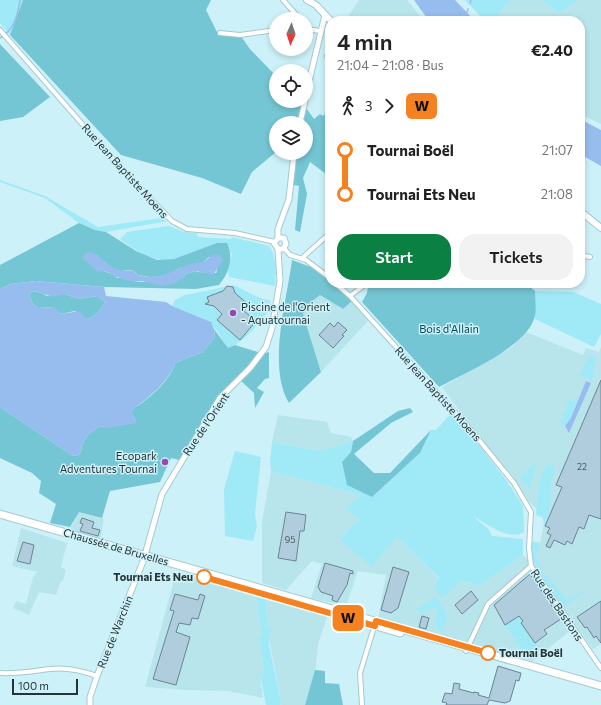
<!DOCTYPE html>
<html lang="en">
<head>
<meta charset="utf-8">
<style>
  body { margin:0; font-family:Commissioner,sans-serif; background:#f2f2f2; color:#222; height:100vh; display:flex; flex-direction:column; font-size:15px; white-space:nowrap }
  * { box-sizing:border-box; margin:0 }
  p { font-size:13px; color:#767676 }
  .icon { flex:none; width:22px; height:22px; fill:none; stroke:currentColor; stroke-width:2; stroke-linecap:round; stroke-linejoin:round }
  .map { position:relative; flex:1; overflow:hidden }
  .drawer { position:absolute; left:325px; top:16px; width:260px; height:272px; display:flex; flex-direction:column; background:#fff; border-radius:16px; box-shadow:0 2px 6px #0003 }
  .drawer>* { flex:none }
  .badge { padding:0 8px; border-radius:6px; font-size:14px; line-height:26px }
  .needle { width:26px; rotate:183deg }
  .buttons { position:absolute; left:269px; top:12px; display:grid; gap:8px }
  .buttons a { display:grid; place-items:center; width:44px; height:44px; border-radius:50%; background:#fff; box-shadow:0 2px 6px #0003; font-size:20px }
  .scale { position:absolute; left:12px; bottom:10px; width:66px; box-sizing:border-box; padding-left:4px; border:2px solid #263437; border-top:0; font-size:11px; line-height:14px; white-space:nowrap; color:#263437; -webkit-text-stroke:3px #cdf1f8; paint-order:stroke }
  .map>.badge { position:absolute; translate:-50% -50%; box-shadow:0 0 0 2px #fff }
  .legs { display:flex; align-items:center; gap:6px; height:44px; padding:0 12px; font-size:13px }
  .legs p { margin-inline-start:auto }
  .overview { display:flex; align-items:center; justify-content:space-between; height:68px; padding:0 12px }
  h1 { font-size:22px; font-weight:600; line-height:30px }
  .action { display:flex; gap:8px; margin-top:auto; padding:8px 12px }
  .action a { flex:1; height:46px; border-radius:16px; background:#0b8043; color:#fff; font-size:16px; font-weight:600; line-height:46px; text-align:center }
  .action a+a { background:#f2f2f2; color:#222 }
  ul { padding:0 12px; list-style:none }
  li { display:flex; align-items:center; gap:14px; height:44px; font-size:15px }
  li i { display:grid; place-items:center; width:6px; height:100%; margin:0 5px; background:currentColor }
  li i::after { content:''; width:10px; height:10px; margin:-5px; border:3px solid; border-radius:50%; background:#fff }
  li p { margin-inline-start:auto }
  li:first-child i { background:linear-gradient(#0000 50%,currentColor 0) }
  li:last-child i { background:linear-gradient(currentColor 50%,#0000 0) }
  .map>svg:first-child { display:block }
</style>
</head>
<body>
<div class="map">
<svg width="601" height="705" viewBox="0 0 601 705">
  <rect width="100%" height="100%" fill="#cdf1f8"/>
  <!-- built -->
  <path fill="#b8e5ec" d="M359 0H407L424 21H357L349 15Z
    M510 0H543L557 12H561L578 0H601V124L580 114V21H493Z
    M320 295 343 309 352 301 368 321 321 372 303 314 310 303Z
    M526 332 583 355 586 348 599 352 601 347V644L593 649 576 626 533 661 397 625 378 619 386 575 358 571 346 606 311 598 322 564 312 561 286 590 262 583V522L271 471 361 495 359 519 340 539 397 535 439 579 462 580 479 586 523 555 535 566 530 553 531 541 540 543 545 518 525 497 512 475 482 442 442 387 512 347Z
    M278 415 327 422 331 433 351 437 353 441 319 451 272 442Z
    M79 511 104 519 100 541 70 529Z
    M21 528 67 543 61 567 66 570 63 581H61L56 595 39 592 29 615 13 608 16 601 26 604 33 577 37 572 12 566Z
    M176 573 256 596 262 636 259 637 264 673 260 675 263 698 228 691 185 690 145 687Z
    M266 597 328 615 318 644 315 676 305 705H280L281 702 267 628Z"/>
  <!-- green -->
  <path fill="#a0e9f7" d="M0 0H23L10 35 0 23Z
    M465 0H510L493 21H485Z
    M543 0H578L561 12H557Z
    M0 180 45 196 98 227 161 218 168 221 106 232 95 230 79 223 45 198 0 182Z
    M169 226 184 232 197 233 198 237 231 239 232 237 269 246C277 256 276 273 275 286L229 277 228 269 232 254 217 243C170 261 164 271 120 239L127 232Z
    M234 285C245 290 261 301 270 300L271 308C259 323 246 341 228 348 222 340 217 329 210 322 207 319 179 310 172 306L175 300 185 295Z
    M535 291 573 292 601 304V334L594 347 535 319Z
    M589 355 595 357 592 381 580 376Z
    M570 398 578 402 571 418 565 426 560 422Z
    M452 412 461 427 478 444 504 477 523 506 524 532C509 542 486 523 473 516L489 530 492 536 523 539V555L479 586 462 580 442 598 434 587 439 578 397 536 372 567 340 539 359 519 346 509 361 495 271 471 270 461 272 442 319 451 353 441 351 452 342 462 372 497 420 453 431 430H436Z
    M235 451 261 457 255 514 257 526 253 541 225 536 224 489Z
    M537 461 530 487H528L520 477Z
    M548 464 553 465 555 469 551 481 550 508 544 526 543 518 536 515C537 503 539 471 548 464Z
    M532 542 540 543 536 555 540 568 567 600 593 587 564 606C548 586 529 569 532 542Z
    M259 595 266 597 267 627 272 629 269 636V645L281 702 280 705H266L260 674 264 673 259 637 262 636 256 596Z
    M436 597 448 616 442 634 435 623 438 610 431 607 430 611 424 609 423 613 416 612 419 608Z
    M520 616 522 621 521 624 541 651 527 658 513 654 520 647 505 625Z"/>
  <!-- forest -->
  <path fill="#75c6d4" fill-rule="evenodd" d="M23 0H211L206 10 217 32 224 35H240L250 49 276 76V101H298L302 105 298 123H276V152L252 172 241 194 202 178 121 155 10 35Z
    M0 44 50 97 23 117 0 121Z
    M304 105 314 119 320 114 323 116 326 113 330 114V177L310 162 303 178 307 194 300 232 295 230 299 186 293 185 297 153H306V123H301Z
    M79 223 95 230 106 232 136 251 157 260 174 259 217 243H227C234 259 229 273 219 285L196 289 104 287 36 281 11 284 0 289V265ZM97 255C101 261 113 270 121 271 129 271 132 268 138 275L150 277 165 276 180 268 202 263 209 257 218 266 216 273 197 272 196 271 186 274 183 278C162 281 140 286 120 277L117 278 113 274 93 268 92 265Z
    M292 260 316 269 352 301 343 309 320 295 310 303 303 314 321 372 289 403C267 367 287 300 292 260Z
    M371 283H525L535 291C535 299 537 312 534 319 524 348 465 373 439 387L362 302 367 293 368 287Z
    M32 291 42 293 47 296 65 294 79 299 97 296 105 302C100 310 96 317 86 319L75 311 61 314 53 307 39 308 33 304 29 294Z
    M214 329 228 348 235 345 261 353 215 402 179 460 171 458 160 482 110 491 102 518 79 512 70 527 50 523 56 504 39 493 41 481 32 473 0 458V407L73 456 79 455C82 451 81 448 83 443 86 435 94 430 101 426L104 427 136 421 132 414V410C148 399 170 382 175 363L203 352 215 337Z
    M269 352V378L265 379 257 388 264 392 255 408 254 393 240 380 265 353Z
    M410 408 413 412 391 423 354 454 374 473H390L431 430 420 453 372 497 347 485 342 462 351 452 353 441 398 411Z
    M315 670 325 671V683L339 684 343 705H305Z"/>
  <!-- water -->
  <path fill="#96bdee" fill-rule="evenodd" d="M414 0H455L475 21H429Z
    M580 119 601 130V166L580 154Z
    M88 252C99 253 107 266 118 270 126 273 131 267 138 275 160 281 172 270 191 264 195 262 200 263 203 262 209 259 211 254 219 254L223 260 213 275 196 271 186 274 183 278 173 284 161 286 142 281H129L120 277H114L113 274 104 271 98 272 82 258 84 255Z
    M36 281 104 287 106 296 166 302 172 306 211 322 214 329 215 337 203 352 175 363C169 382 148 398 132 410V414L137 423 108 428 101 426C94 430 86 435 83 443 81 447 82 451 79 455L73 456 0 407V289L11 284ZM32 291 38 292 53 297 65 294 79 299 97 296 105 302C100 310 96 317 86 319L80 311 61 314 54 307 39 308 33 304 29 294Z
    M586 381 591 383 569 433 565 426 571 418Z"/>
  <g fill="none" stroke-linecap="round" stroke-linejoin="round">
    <!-- stream -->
    <path stroke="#96bdee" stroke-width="1.5" d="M470 3 471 0
      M467 12 468 9
      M0 38C14 30 18 15 20 0"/>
  </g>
  <!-- building -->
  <path fill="#b0cddd" stroke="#6a8594" d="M227 286 233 287 235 293 249 305 244 311 256 321 240 340 217 320 222 314 214 306 205 304 209 302 207 297 223 291Z
    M338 322 347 330 342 335 344 336 333 348 319 335 330 323 334 327Z
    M601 380V519L589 515 584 529 579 527 572 544 567 541 565 545 554 540 550 548 546 546 551 535 547 533 550 528 545 526 562 487 556 485Z
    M286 512 306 515 304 531H300L296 561 278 558Z
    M82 518 94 522 92 528 100 530 98 536 80 531 83 524 80 523Z
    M23 542 34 545 30 564 17 561Z
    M325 563 353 571V574L350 573 347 585 337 602 332 600 333 596 321 592 318 587Z
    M393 567 409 572 398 608 391 613 381 610Z
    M530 574 561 619 544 630 547 634 535 643 521 623 523 621 519 616 505 625 494 605Z
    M471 591 478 600 462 614 455 605Z
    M175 594 198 600 200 594 205 596 198 619 192 618 190 625 179 623 176 632 190 637 176 685 153 679 174 611 170 610Z
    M601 601V643L596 636 594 638 587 627 585 628 577 617Z
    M422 616 429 618 426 629 419 627Z
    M498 666 521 673 519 681 516 680 510 701 505 703 489 700 487 705H446L447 703 442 702 445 693 452 694 454 683 460 684 459 689 474 693V692L479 693 478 695 489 698Z"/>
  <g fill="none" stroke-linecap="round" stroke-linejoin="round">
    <!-- minor casing -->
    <g stroke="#a6c9cf" stroke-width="6">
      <path id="minor" d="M283 0 300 19
        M306 29 320 31
        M0 30 118 165 172 221 187 229 235 233 275 242
        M220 33 240 35 276 30
        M327 56 330 62
        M284 248 290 255 306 260 330 278
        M580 255 590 257
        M302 258 330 233
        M335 283 350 296 470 429 514 483 531 512 529 548 531 566 601 668
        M350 296 367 283
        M466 651 488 604 531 566
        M0 673C18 674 33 671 50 669 65 667 83 671 97 676
        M362 705 360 673 375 624"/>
    </g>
    <!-- tertiary casing -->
    <g stroke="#a6c9cf" stroke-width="7">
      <path id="tertiary" d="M306 94 325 15
        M300 123 305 101
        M278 238V229L289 199 294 153
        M278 238H284L286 244 283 249H278
        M278 238 274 243 278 249
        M145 555 162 494 220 398 250 368 266 347 272 328 280 281 278 249
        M90 705V697L97 676 144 559"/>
    </g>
    <!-- secondary casing -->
    <g stroke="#a6c9cf" stroke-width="8">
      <path id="secondary" d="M307 0 316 5 331 21
        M580 211 601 228"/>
    </g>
    <!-- primary casing -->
    <g stroke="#a6c9cf" stroke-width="9">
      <path id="primary" d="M0 514 601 686
        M366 623 400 633"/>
    </g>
    <!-- minor -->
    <use href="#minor" stroke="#fff" stroke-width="4"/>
    <!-- tertiary -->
    <use href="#tertiary" stroke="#fff" stroke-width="5"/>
    <!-- secondary -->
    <use href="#secondary" stroke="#fff" stroke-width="6"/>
    <!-- primary -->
    <use href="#primary" stroke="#fff" stroke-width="7"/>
  </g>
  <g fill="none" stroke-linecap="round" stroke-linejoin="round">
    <!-- line-1 casing -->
    <g stroke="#fff" stroke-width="9">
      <path id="line-1" d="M204 577 375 626 376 621 488 653"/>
    </g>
    <!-- line-1 -->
    <use href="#line-1" stroke="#f58220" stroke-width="6"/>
  </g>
  <!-- markers -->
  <g fill="#9c45b2" stroke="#cdf1f8" stroke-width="1.5">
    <circle cx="233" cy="313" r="4"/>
    <circle cx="165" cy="462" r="4"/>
  </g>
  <g fill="#fff" stroke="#f58220" stroke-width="2">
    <circle cx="204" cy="577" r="7"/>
    <circle cx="488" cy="653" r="7"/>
  </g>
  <g text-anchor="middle" stroke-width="3" stroke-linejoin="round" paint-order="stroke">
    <!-- number labels -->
    <g font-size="9" fill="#485a60">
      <text x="582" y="470">22</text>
      <text x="290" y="543">95</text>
    </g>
    <!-- street labels -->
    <g font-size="11" fill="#263437" stroke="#cdf1f8">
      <text transform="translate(125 171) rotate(48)" y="4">Rue Jean Baptiste Moens</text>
      <text transform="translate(438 394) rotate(48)" y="4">Rue Jean Baptiste Moens</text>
      <text transform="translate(206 424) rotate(-56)" y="4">Rue de l'Orient</text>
      <text transform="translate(116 547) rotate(16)" y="4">Chaussée de Bruxelles</text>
      <text transform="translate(557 605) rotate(56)" y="4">Rue des Bastions</text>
      <text transform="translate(115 632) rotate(-68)" y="4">Rue de Warchin</text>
    </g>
    <!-- poi labels -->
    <g font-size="11" fill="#263437" stroke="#cdf1f8" text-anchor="start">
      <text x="241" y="311">Piscine de l'Orient<tspan x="241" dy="13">- Aquatournai</tspan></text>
      <text x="157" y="460" text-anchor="end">Ecopark<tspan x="157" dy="13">Adventures Tournai</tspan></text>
    </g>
    <!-- park labels -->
    <g font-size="11" fill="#004d58" stroke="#cdf1f8">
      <text x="449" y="333">Bois d'Allain</text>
    </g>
    <!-- stop labels -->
    <g font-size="11" font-weight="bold" fill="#263437" stroke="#cdf1f8" text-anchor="end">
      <text x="193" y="581">Tournai Ets Neu</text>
      <text x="499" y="657" text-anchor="start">Tournai Boël</text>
    </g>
  </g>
</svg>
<div class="buttons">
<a><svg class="needle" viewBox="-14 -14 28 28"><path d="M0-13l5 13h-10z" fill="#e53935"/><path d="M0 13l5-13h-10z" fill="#767676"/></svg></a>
<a><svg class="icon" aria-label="locate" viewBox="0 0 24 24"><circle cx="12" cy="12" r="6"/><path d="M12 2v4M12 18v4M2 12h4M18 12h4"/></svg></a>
<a><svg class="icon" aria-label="layers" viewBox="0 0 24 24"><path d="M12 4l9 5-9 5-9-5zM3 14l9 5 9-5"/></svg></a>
</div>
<div class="scale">100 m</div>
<b class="badge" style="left:348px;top:618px;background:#f58220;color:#111">W</b>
<section class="drawer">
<div class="overview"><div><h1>4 min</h1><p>21:04 – 21:08 · Bus</p></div><b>€2.40</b></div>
<div class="legs"><svg class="icon" aria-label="walk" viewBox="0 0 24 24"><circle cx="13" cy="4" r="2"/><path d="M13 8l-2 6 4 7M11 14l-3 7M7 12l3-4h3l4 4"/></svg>3<svg class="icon" aria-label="forward" viewBox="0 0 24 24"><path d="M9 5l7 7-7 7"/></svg><b class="badge" style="background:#f58220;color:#111">W</b></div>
<ul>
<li><i style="color:#f58220"></i><b>Tournai Boël</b><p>21:07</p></li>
<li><i style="color:#f58220"></i><b>Tournai Ets Neu</b><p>21:08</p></li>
</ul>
<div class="action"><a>Start</a><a>Tickets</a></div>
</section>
</div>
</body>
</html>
